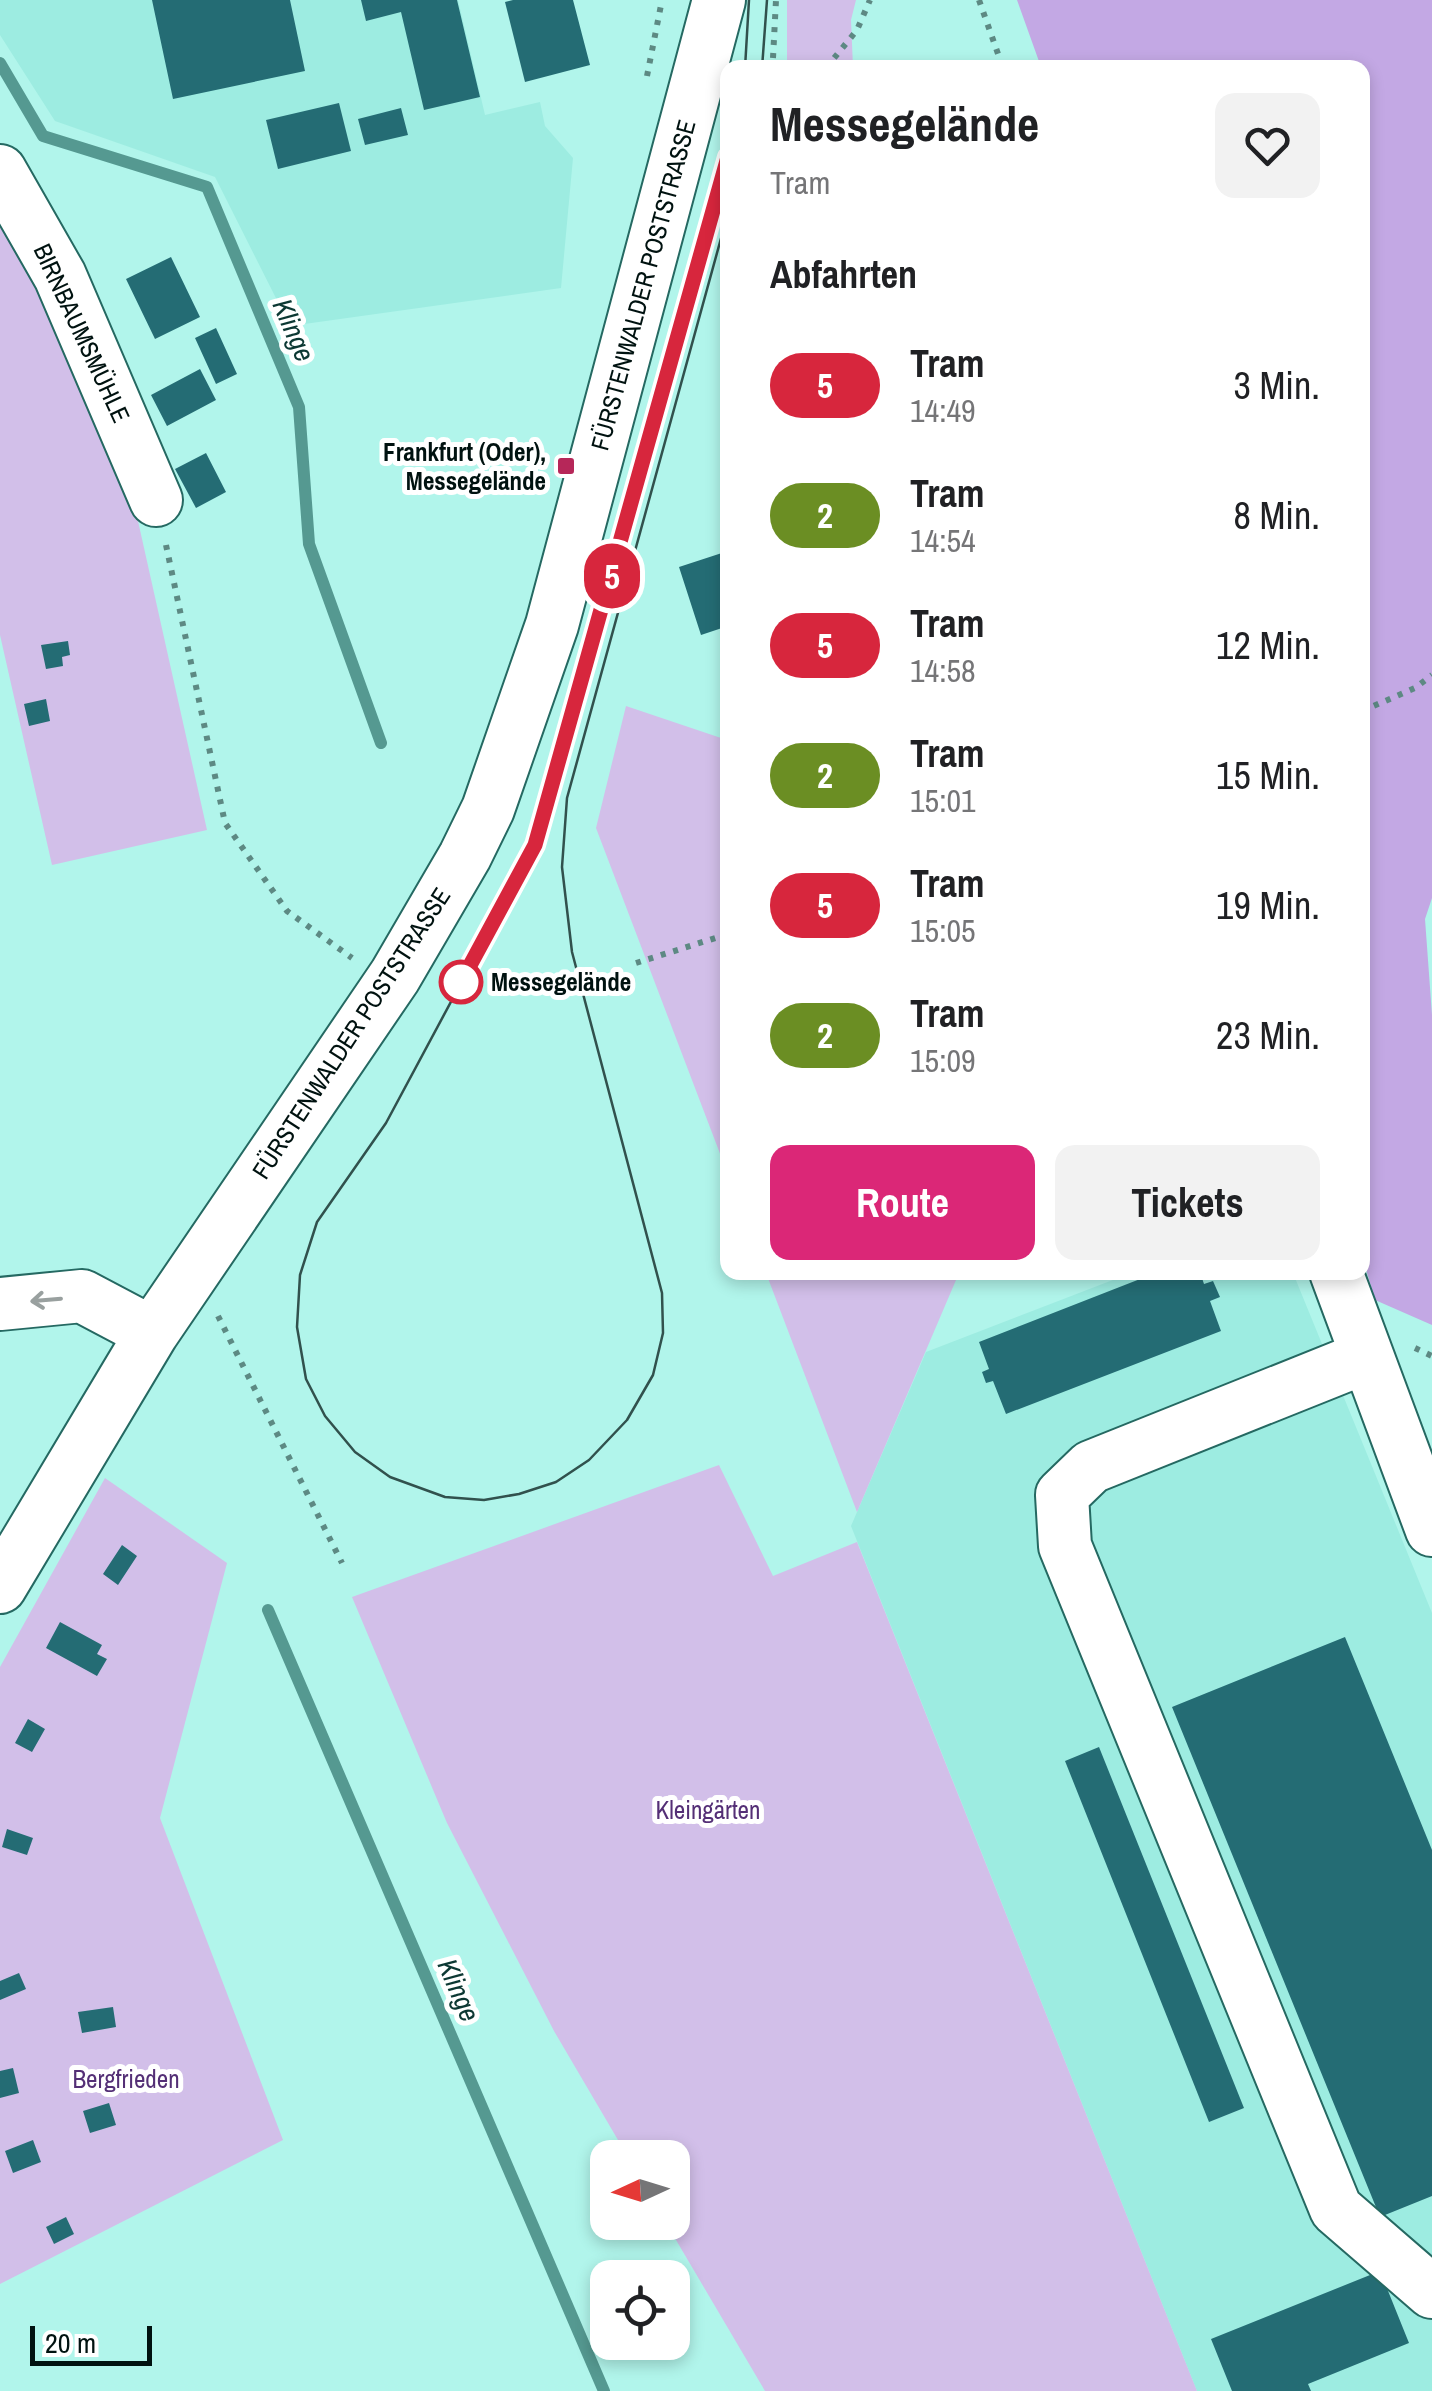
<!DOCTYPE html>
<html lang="de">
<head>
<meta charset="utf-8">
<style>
  body { margin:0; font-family:"Archivo Narrow",sans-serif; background:#f2f2f2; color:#202124; height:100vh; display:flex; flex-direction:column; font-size:38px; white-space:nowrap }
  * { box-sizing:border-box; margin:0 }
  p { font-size:32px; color:#757577 }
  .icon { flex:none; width:55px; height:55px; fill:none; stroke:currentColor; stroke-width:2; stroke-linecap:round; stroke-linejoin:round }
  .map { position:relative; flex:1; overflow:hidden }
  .drawer { position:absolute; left:720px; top:60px; width:650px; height:1220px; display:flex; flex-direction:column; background:#fff; border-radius:20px; box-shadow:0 5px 15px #0003 }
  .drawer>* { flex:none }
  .badge { padding:0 20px; border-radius:32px; font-size:35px; line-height:65px }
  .needle { width:65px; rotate:266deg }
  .controls { position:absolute; left:590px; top:2140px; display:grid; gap:20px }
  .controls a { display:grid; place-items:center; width:100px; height:100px; border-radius:20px; background:#fff; box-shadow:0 5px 15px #0003; font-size:50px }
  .scale { position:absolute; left:30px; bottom:25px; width:122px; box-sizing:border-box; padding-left:10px; border:5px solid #001210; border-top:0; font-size:28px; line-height:35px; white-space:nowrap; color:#001210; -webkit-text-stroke:8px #fff; paint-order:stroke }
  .map>.badge { position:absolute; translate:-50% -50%; box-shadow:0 0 0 5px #fff }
  h2 { padding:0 50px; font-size:38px; line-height:90px }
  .round { display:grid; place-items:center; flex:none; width:105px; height:105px; border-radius:20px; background:#f2f2f2 }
  .summary { display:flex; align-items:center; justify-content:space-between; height:170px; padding:0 50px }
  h1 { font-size:48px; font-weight:700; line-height:75px }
  .button { display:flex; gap:20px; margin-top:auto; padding:20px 50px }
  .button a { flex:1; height:115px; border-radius:20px; background:#db2777; color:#fff; font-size:40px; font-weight:700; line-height:115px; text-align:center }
  .button a+a { background:#f2f2f2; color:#202124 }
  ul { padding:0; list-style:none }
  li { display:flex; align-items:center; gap:30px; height:130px; padding:0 50px }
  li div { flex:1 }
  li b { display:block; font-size:38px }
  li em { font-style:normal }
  li .badge { min-width:110px; font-weight:700; text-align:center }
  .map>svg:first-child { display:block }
</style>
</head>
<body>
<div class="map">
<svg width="1432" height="2391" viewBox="0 0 1432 2391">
  <rect width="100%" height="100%" fill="#b1f5eb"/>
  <!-- built -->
  <path fill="#9dece1" d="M0 0H458L485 115 540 102 545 126 573 158 561 288 290 326 215 177 55 121 0 35Z
    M1131 1273H1293L1432 1613V2391H1197L851 1526 926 1352Z"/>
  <!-- green -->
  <path fill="#d2bfe9" d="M787 0H856L851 20 853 67H787Z
    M0 193 56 309 138 521 207 830 52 865 0 635Z
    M626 706 727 740V1172L596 828Z
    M766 1273H959L857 1512Z
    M719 1465 773 1576 857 1542 1197 2391H765L666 2223 672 2222V2158L628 2157 554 2031 447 1823 352 1597Z
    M105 1478 227 1563 160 1818 283 2140 0 2284V1667Z"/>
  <!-- forest -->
  <path fill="#c3a8e4" d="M1017 0H1432V898L1425 919 1432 1015V1325L1375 1300 1363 1259 1362 68 1041 67Z"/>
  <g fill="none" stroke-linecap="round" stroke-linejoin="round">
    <!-- stream -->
    <path stroke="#559991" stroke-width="12" d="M0 63 43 136 207 187 299 407 309 544 381 743
      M268 1610 604 2391"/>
  </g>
  <!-- building -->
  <path fill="#246c74" d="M152 0H290L305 71 173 99Z
    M361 0H457L480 97 424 110 401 12 366 21Z
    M513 0H573L590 65 525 82 505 2Z
    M339 103 351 151 278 169 266 120Z
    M401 108 408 135 365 145 358 119Z
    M171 257 200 317 155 339 126 279Z
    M216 328 237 374 216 384 195 338Z
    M200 369 216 400 167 426 151 395Z
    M206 453 226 492 196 508 175 469Z
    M728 551V626L701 635 679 567Z
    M68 641 70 655 62 657 63 666 46 669 41 645Z
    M46 699 50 721 29 726 24 704Z
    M1158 1272H1200L1204 1284 1213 1281 1220 1297 1210 1301 1221 1331 1006 1414 993 1381 986 1383 982 1372 989 1369 979 1342Z
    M122 1545 137 1556 118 1585 103 1574Z
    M60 1622 102 1645 97 1654 107 1659 97 1676 46 1648Z
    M1345 1637 1432 1850V2196L1380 2217 1172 1707Z
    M28 1719 45 1729 32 1752 15 1743Z
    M1099 1747 1244 2108 1209 2122 1065 1761Z
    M7 1829 33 1838 27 1855 2 1847Z
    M19 1973 26 1989 0 2000V1981Z
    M113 2007 116 2027 82 2033 78 2012Z
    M13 2068 19 2093 0 2098V2071Z
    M109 2103 116 2125 90 2133 83 2111Z
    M33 2140 41 2162 13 2173 5 2151Z
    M66 2217 74 2234 54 2244 46 2227Z
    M1380 2271 1409 2343 1308 2384 1311 2391H1232L1211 2339Z"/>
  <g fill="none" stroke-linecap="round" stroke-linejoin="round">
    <!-- minor casing -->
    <g stroke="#256962" stroke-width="56">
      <path id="minor" d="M0 171 60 276 156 500
        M1336 1272 1432 1530
        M0 1304 82 1296 152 1333
        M1366 1357 1091 1467 1062 1495 1065 1546 1336 2209 1432 2292
        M0 1587 152 1333 395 976 465 856 488 809 552 625 719 0"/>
    </g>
    <!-- path -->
    <path stroke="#5d8983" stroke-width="6" stroke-dasharray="5 8" stroke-linecap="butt" d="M979 0 1003 68
      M773 58 776 0
      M826 68 857 30 870 0
      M647 76 662 0
      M166 545 225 823 287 911 352 958
      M1362 711 1415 688 1432 675
      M636 963 728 934
      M218 1316 342 1563
      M1415 1348 1432 1356"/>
    <!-- minor -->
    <use href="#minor" stroke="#fff" stroke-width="52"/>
    <!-- tram -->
    <path stroke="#31514d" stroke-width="2.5" d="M745 68 749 0
      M762 68 767 0
      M728 157 535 845 386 1123 317 1222 300 1275 297 1327 306 1379 325 1416 355 1452 390 1477 445 1497 484 1500 519 1494 556 1482 589 1460 627 1420 653 1375 663 1333 662 1293 572 952 562 867 567 798 728 213"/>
  </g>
  <!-- one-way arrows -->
  <defs><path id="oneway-shaft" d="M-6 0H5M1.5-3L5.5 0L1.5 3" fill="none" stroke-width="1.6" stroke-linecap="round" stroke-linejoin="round" transform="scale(2.5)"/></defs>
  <use stroke="#99a09f" href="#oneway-shaft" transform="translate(46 1300) rotate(175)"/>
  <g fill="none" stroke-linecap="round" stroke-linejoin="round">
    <!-- line casing -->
    <g stroke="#fff" stroke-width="22">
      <path id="line" d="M461 982 535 845 728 157"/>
    </g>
    <!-- line -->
    <use href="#line" stroke="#d7263d" stroke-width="15"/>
  </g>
  <!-- markers -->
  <rect fill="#b62759" stroke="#fff" stroke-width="4" x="556" y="456" width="20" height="20" rx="5"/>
  <circle fill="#fff" stroke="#d7263d" stroke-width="5" cx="461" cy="982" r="20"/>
  <g text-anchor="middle" stroke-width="10" stroke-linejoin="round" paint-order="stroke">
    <!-- street labels -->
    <g font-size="25" fill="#001210" stroke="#fff">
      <text transform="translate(643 285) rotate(-75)" y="9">FÜRSTENWALDER POSTSTRASSE</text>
      <text transform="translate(82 333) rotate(65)" y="9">BIRNBAUMSMÜHLE</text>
      <text transform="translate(351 1033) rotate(-57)" y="9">FÜRSTENWALDER POSTSTRASSE</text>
    </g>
    <!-- poi labels -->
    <g font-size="25" font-weight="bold" fill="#001210" stroke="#fff" text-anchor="end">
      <text x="546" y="461">Frankfurt (Oder),<tspan x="546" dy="29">Messegelände</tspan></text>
    </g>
    <!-- stop labels -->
    <g font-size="25" font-weight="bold" fill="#001210" stroke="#fff" text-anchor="start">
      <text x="491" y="991">Messegelände</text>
    </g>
    <!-- park labels -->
    <g font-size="25" fill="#542f76" stroke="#fff">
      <text x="708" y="1819">Kleingärten</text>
      <text x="126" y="2088">Bergfrieden</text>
    </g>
    <!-- water labels -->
    <g font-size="28" font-style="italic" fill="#0c3833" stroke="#fff">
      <text transform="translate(294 330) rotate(67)" y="10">Klinge</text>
      <text transform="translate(459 1990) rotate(67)" y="10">Klinge</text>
    </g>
  </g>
</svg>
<div class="controls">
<a><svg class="needle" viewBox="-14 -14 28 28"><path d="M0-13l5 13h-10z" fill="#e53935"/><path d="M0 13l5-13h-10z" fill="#757577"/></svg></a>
<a><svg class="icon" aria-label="locate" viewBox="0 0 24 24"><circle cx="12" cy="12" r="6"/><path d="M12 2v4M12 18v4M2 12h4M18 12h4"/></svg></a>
</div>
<div class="scale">20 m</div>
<b class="badge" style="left:612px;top:576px;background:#d7263d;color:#fff">5</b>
<section class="drawer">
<div class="summary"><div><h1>Messegelände</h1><p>Tram</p></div><a class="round"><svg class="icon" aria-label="heart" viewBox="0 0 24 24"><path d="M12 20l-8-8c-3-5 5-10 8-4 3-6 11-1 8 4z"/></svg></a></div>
<h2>Abfahrten</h2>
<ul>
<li><span class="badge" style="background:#d7263d;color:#fff">5</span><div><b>Tram</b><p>14:49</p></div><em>3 Min.</em></li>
<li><span class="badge" style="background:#6b8e23;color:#fff">2</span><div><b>Tram</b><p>14:54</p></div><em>8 Min.</em></li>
<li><span class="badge" style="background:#d7263d;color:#fff">5</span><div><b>Tram</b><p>14:58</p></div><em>12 Min.</em></li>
<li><span class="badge" style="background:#6b8e23;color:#fff">2</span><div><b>Tram</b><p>15:01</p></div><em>15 Min.</em></li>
<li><span class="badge" style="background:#d7263d;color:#fff">5</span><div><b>Tram</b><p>15:05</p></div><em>19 Min.</em></li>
<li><span class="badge" style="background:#6b8e23;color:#fff">2</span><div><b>Tram</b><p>15:09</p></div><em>23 Min.</em></li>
</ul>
<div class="button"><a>Route</a><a>Tickets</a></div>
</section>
</div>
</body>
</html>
